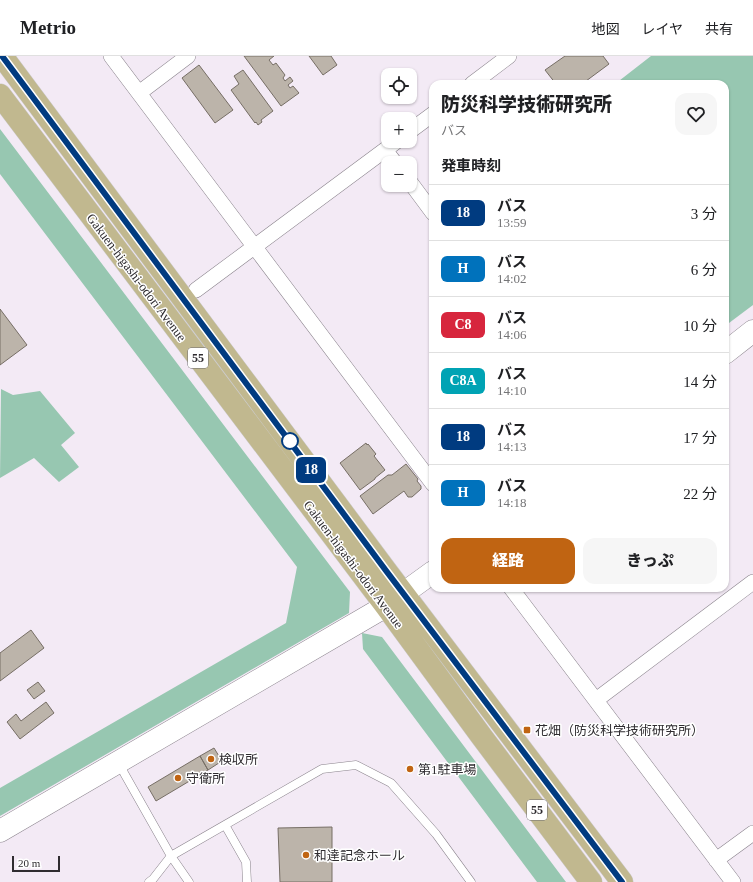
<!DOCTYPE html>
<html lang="ja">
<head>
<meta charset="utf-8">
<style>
  body { margin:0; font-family:"Times New Roman","Noto Sans JP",serif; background:#f6f6f6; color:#202124; height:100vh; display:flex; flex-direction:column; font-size:15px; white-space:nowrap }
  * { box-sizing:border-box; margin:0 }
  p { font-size:13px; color:#757577 }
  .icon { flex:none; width:22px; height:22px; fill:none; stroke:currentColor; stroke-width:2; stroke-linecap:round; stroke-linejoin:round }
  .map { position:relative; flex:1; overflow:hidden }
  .details { position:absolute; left:429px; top:24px; width:300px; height:512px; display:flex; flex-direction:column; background:#fff; border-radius:12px; box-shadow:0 1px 3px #0004 }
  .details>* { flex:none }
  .badge { padding:0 8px; border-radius:6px; font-size:14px; line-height:26px }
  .buttons { position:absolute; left:381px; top:12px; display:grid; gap:8px }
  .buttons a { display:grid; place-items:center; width:36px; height:36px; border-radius:8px; background:#fff; box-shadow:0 1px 3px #0004; font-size:20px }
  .scale { position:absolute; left:12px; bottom:10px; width:48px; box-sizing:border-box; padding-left:4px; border:2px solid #2f2c30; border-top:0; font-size:11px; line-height:14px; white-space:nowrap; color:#2f2c30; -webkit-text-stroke:3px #fff; paint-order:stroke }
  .map>.badge { position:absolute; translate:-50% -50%; box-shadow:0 0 0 2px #fff }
  h2 { padding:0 12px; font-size:15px; line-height:36px }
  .round { display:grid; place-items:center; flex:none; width:42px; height:42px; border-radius:12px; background:#f6f6f6 }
  .head { display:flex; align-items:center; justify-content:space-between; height:68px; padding:0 12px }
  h1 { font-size:19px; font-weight:800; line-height:30px }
  .cta { display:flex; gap:8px; margin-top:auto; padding:8px 12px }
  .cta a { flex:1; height:46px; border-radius:12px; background:#c06412; color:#fff; font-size:16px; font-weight:800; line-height:46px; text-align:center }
  .cta a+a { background:#f6f6f6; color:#202124 }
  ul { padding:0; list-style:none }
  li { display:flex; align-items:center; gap:12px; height:56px; padding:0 12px; border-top:1px solid #e0e0e0 }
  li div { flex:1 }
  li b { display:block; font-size:15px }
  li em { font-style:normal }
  li .badge { min-width:44px; font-weight:700; text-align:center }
  header { display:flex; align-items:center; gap:24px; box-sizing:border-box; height:56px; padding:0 20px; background:#fff; border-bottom:1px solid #e0e0e0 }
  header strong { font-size:19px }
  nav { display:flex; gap:22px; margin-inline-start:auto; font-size:14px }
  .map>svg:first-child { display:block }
</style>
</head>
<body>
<header>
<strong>Metrio</strong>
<nav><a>地図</a><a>レイヤ</a><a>共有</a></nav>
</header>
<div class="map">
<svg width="753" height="826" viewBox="0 0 753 826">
  <rect width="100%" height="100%" fill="#f3eaf5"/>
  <!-- green -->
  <path fill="#97c7b1" d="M651 0H753V249L725 270V28H615Z
    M0 73 350 536 349 557 0 760V732L286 567 297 511 0 118Z
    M1 333 13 339 40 335 75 377 61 389 79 411 59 426 34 402 0 422Z
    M362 577 382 581 566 826H537L363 593Z"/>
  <!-- building -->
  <path fill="#bcb4aa" stroke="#766e65" d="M244 0H274L269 4 273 9 276 7 285 19 283 22 285 25 290 21 293 25 288 29 290 32 293 30 299 37 281 50Z
    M309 0H331L337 9 323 19Z
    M565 0H603L609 8 582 28H556L545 14Z
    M199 9 233 54 215 67 182 22Z
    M243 14 273 55 261 64 262 66 258 69 256 66 255 67 231 34 239 28 234 20Z
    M0 253 27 289 0 309Z
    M366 387 367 389 368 388 376 398 374 400 385 414 375 422V423L360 434 340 407Z
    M406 408 418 423 417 425 421 430V433L412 441H408L404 435 373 458 360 440 388 419H392Z
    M31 574 44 592 0 625V597Z
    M38 626 45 635 34 643 27 634Z
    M46 646 54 657 20 683 7 666 16 658 21 665Z
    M214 692 222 705 208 714 200 700Z
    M200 700 208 714 156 745 148 731Z
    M332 771V826H280L278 772Z"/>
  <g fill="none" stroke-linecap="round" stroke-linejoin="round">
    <!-- lane casing -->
    <g stroke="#8a838c" stroke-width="9">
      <path id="lane" d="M120 705 124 717 171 800 189 826
        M225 769 246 806 247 826
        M149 826 153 823 171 800 322 713 356 709 391 727 436 778 471 826"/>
    </g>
    <!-- street casing -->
    <g stroke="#8a838c" stroke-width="16">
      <path id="street" d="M111 0 433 428
        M472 28 509 0
        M139 37 188 0
        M410 75 433 58
        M385 94 395 107
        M410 126 433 157
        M196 234 397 85
        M511 532 733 826
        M596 644 753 526
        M716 804 753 777"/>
    </g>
    <!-- secondary casing -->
    <g stroke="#8a838c" stroke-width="23">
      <path id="secondary" d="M725 297 753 275
        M0 775 386 550 433 516"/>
    </g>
    <!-- primary casing -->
    <g stroke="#cdcccd" stroke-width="23">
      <path id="primary" d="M2 0 387 516 622 826
        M0 39 386 550 482 681 591 826"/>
    </g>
    <!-- lane -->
    <use href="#lane" stroke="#fff" stroke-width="8"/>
    <!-- street -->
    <use href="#street" stroke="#fff" stroke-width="15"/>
    <!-- secondary -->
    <use href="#secondary" stroke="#fff" stroke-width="22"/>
    <!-- primary -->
    <use href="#primary" stroke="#c1b88f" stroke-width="22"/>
  </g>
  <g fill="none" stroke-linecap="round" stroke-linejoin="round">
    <!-- line casing -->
    <g stroke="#fff" stroke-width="9">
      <path id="line" d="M2 0 387 516 622 826"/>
    </g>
    <!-- line -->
    <use href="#line" stroke="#003b80" stroke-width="6"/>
  </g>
  <!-- markers -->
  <circle fill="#fff" stroke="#003b80" stroke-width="2" cx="290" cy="385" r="8"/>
  <g fill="#c06412" stroke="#fff" stroke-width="1.5">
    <rect x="523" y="670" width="8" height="8" rx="2"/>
    <circle cx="211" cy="703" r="4"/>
    <circle cx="410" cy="713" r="4"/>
    <circle cx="178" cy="722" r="4"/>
    <circle cx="306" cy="799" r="4"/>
  </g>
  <g text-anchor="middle" stroke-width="3" stroke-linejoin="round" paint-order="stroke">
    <!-- shield labels -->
    <g fill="#fff" stroke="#6d6b6e" stroke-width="1">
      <rect x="188" y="292" width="20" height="20" rx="3"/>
      <rect x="527" y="744" width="20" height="20" rx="3"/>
    </g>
    <g font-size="12" font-weight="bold" fill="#2f2c30">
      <text x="198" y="306">55</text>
      <text x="537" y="758">55</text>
    </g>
    <!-- street labels -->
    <g font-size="13" fill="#2f2c30" stroke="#fff">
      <text transform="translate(137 221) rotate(53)" y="5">Gakuen-higashi-odori Avenue</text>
      <text transform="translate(354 508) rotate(53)" y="5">Gakuen-higashi-odori Avenue</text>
    </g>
    <!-- poi labels -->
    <g font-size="13" fill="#2f2c30" stroke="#fff" text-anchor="start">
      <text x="535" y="679">花畑（防災科学技術研究所）</text>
      <text x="219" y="708">検収所</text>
      <text x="418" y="718">第1駐車場</text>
      <text x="186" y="727">守衛所</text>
      <text x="314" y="804">和達記念ホール</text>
    </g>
  </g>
</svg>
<div class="buttons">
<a><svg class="icon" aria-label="locate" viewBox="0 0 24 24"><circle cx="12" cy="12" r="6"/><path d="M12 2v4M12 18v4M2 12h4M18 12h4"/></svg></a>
<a>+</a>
<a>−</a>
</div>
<div class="scale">20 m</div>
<b class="badge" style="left:311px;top:414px;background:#003b80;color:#fff">18</b>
<section class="details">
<div class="head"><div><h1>防災科学技術研究所</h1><p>バス</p></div><a class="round"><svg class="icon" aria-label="heart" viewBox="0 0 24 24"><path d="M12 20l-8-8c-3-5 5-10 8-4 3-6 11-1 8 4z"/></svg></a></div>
<h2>発車時刻</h2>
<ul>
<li><span class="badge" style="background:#003b80;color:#fff">18</span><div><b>バス</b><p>13:59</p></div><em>3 分</em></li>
<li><span class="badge" style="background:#0072bc;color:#fff">H</span><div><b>バス</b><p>14:02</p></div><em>6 分</em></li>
<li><span class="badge" style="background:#d7263d;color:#fff">C8</span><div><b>バス</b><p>14:06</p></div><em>10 分</em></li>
<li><span class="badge" style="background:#00a3b4;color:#fff">C8A</span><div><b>バス</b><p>14:10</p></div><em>14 分</em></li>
<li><span class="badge" style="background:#003b80;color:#fff">18</span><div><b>バス</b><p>14:13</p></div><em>17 分</em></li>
<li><span class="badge" style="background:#0072bc;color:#fff">H</span><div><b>バス</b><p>14:18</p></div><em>22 分</em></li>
</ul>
<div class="cta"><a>経路</a><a>きっぷ</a></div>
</section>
</div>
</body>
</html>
